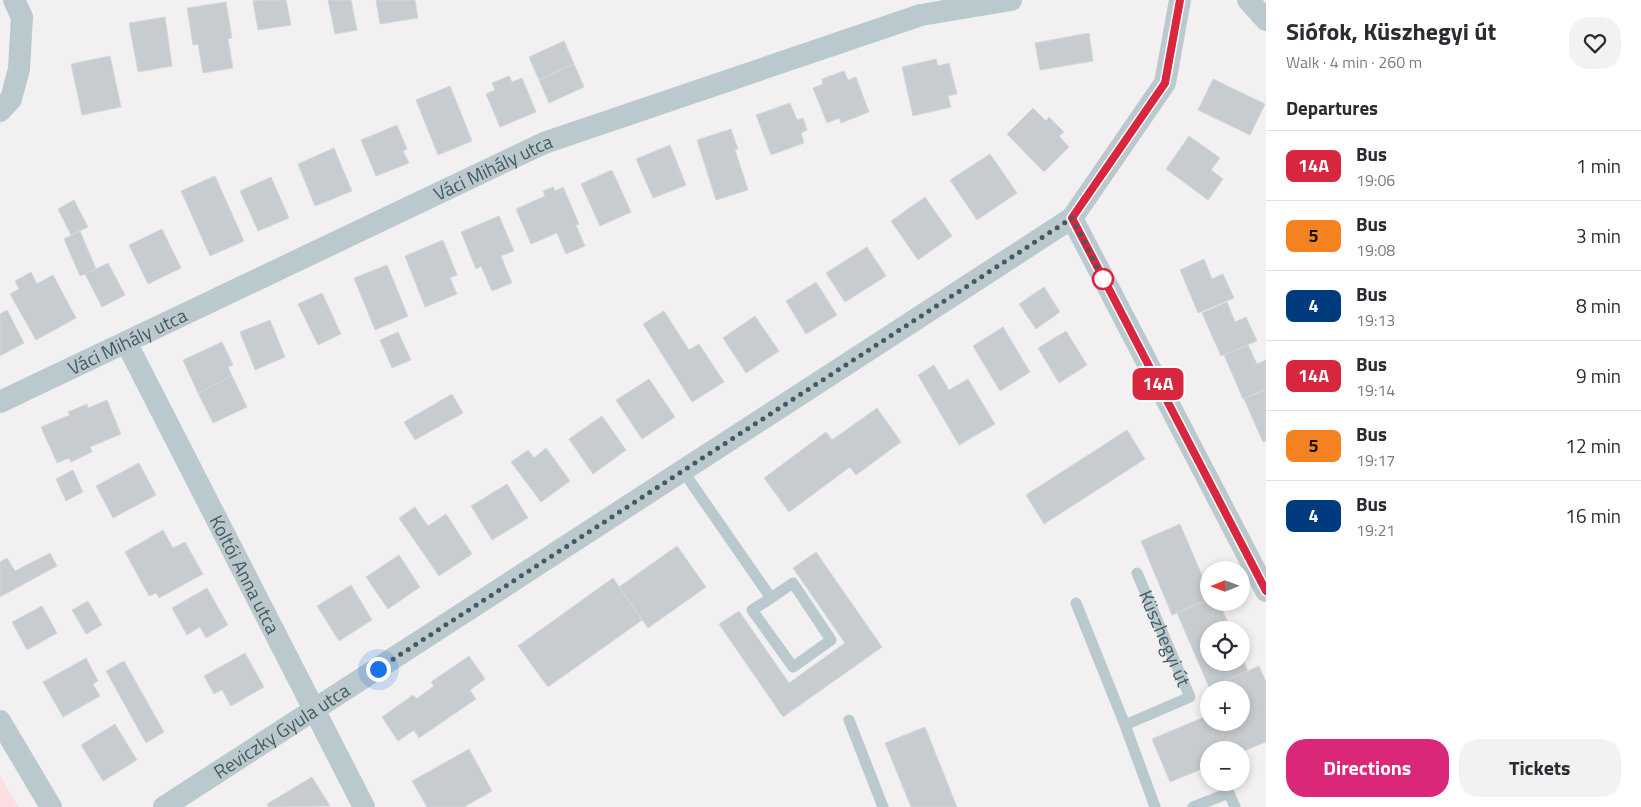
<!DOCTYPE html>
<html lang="en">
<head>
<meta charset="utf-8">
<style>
  body { margin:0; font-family:"Titillium Web",sans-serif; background:#f2f2f3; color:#2b2b33; height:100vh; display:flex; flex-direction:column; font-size:19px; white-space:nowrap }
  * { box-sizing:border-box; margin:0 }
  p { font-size:16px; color:#7c7c81 }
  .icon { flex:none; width:28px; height:28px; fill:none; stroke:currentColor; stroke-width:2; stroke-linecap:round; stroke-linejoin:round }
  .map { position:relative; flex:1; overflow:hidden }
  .drawer { display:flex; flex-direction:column; background:#fff; width:375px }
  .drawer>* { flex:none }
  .badge { padding:0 10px; border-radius:8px; font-size:18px; line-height:32px }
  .needle { width:32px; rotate:269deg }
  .fabs { position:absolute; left:1200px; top:561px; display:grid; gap:10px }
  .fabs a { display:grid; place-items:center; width:50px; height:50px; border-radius:50%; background:#fff; box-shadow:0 2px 8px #0003; font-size:25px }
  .you { position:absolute; width:25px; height:25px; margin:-12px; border:4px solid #fff; border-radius:50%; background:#1a73e8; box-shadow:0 0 0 8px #1a73e833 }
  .map>.badge { position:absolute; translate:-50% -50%; box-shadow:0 0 0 2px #fff }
  h2 { padding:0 20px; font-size:19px; line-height:45px }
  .round { display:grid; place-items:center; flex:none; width:52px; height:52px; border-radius:20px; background:#f2f2f3 }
  .head { display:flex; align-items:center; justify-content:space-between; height:85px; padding:0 20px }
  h1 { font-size:24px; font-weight:700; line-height:38px }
  .button { display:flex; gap:10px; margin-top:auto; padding:10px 20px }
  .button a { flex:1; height:58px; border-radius:20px; background:#db2777; color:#fff; font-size:20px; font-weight:700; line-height:58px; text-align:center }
  .button a+a { background:#f2f2f3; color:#2b2b33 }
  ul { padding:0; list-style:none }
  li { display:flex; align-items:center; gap:15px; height:70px; padding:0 20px; border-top:1px solid #e1e1e2 }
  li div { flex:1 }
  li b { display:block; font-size:19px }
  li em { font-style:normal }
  li .badge { min-width:55px; font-weight:700; text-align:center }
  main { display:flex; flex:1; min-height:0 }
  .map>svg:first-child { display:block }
</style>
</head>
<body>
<main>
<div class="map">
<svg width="1266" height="807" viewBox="0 0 1266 807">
  <rect width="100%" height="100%" fill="#f2f0f0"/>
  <!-- medical -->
  <path fill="#fddfe3" d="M0 775 18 807H0Z"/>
  <!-- building -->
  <path fill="#c6ccd0" stroke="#d3d8dc" d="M259 0H286L291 25 258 30 253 1Z
    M328 0H351L357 30 335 34Z
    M376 0H415L418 18 380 24Z
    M226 2 232 38 228 39 233 68 203 73 198 44 193 45 187 8Z
    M165 17 172 66 138 72 129 23Z
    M1089 33 1093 61 1040 70 1035 43Z
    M564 41 574 64 539 80 529 57Z
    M110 56 121 107 82 115 71 64Z
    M936 59 938 66 949 63 957 94 948 96 951 107 913 116 902 67Z
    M574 64 584 87 549 103 539 80Z
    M844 71 848 80 856 77 869 112 841 123 839 118 827 123 813 88 823 84 822 79Z
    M509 76 512 82 522 78 536 112 500 127 486 94 495 90 492 83Z
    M1213 79 1265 104 1250 135 1198 110Z
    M450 86 472 141 438 155 416 100Z
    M790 103 797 120 803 118 807 130 801 133 804 143 771 155 756 115Z
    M1033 108 1046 121 1049 117 1064 132 1059 136 1069 147 1044 172 1007 134Z
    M397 125 407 149 403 151 409 163 376 176 361 140Z
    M731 129 738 149 735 150 748 190 716 200 697 140Z
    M1189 136 1220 158 1211 170 1223 179 1208 200 1166 169Z
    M670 145 686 185 653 198 636 159Z
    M334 148 352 191 315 206 298 164Z
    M990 154 1017 193 977 220 950 180Z
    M612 170 631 212 600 226 581 184Z
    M215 176 244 241 210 256 181 191Z
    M271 177 289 218 258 231 240 191Z
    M553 187 555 191 563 187 579 224 576 225 585 246 566 254 557 233 531 244 516 209 545 196 543 191Z
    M925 197 952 236 918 260 891 221Z
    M74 200 88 227 71 235 58 209Z
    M499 216 514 251 501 256 512 283 492 291 481 266 476 269 461 232Z
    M162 229 181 268 148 284 129 245Z
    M80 231 96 269 80 276 64 239Z
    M443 240 457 275 450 278 457 294 425 307 405 256Z
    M867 247 886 276 845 302 826 273Z
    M1204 259 1212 279 1223 274 1234 298 1198 313 1180 270Z
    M108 263 125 295 102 307 85 274Z
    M387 265 408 316 375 330 354 278Z
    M31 272 37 284 53 275 76 318 36 340 10 294 19 289 15 281Z
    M816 282 837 315 806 334 786 301Z
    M1044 287 1060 312 1036 329 1019 304Z
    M322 293 341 334 318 345 298 304Z
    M1227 302 1235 322 1246 317 1257 341 1221 356 1202 313Z
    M7 310 24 343 0 356V314Z
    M664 311 689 350 699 344 724 382 692 402 643 324Z
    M755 316 779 351 746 373 723 338Z
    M270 320 285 357 255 370 240 332Z
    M1003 327 1030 372 1000 391 973 346Z
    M1066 331 1087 365 1059 383 1038 348Z
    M398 332 411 360 392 368 380 340Z
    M222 342 233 365 228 367 232 376 198 393 183 360Z
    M1248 345 1257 364 1266 360V389L1243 399 1224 355Z
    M934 365 949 390 968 379 995 424 959 445 918 375Z
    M232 376 247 407 213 423 198 393Z
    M649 379 675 417 642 439 616 400Z
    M1266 389V441L1263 442 1244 399Z
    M452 394 463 413 415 440 404 422Z
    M107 400 121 434 90 447 92 452 71 462 69 458 57 463 41 427 70 415 68 412 87 404 88 408Z
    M877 408 901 442 856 475 850 467 789 512 764 478 826 432 832 440Z
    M602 416 626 450 593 474 569 439Z
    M1127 430 1145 459 1044 524 1026 495Z
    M546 448 570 481 541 502 511 462 528 450 534 458Z
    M139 463 156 495 113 518 96 486Z
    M73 470 83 492 66 501 56 479Z
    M507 484 528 518 492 540 471 506Z
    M415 507 428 526 446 514 472 554 439 576 399 518Z
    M1180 524 1209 592V599L1172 615 1141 541Z
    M163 530 173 548 185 542 203 574 159 598 156 593 149 596 125 552Z
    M677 546 706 587 648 628 619 587Z
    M816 552 882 647 783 717 719 624 739 611 789 683 845 643 793 568Z
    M50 553 57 566 0 597V562L7 558 15 571Z
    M399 555 420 587 388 609 366 577Z
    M613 578 642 620 548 687 518 646Z
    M351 585 372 620 339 641 317 606Z
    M207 588 228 625 206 638 200 627 187 635 172 608Z
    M1209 599V602H1219L1231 630H1209V662H1241V655L1248 671 1209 687 1177 613Z
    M88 601 102 625 86 634 72 610Z
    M42 606 57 633 27 650 12 622Z
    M245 653 264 687 231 706 222 690 214 694 204 676Z
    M469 656 485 679 470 690 476 699 419 738 414 730 398 741 382 717 413 695 416 699 434 686 431 682Z
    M86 658 98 681 93 684 100 696 63 717 43 682Z
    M124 661 164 732 146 743 106 671Z
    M1259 666 1266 682V742L1241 752V750H1209V766L1170 782 1152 739 1209 715V722H1241V690H1220L1218 684Z
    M115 724 137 760 103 781 81 745Z
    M925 727 957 807H911L885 743Z
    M469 749 492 791 464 807H427L412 781Z
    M312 777 330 806 269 807 267 804Z"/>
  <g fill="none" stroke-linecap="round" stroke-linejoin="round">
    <!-- lane -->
    <g stroke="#bac9ce" stroke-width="11">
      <path d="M683 471 771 598 752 610 793 667 831 640 793 583 771 598"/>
      <path id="s1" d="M1137 573 1190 697 1125 725 1155 807"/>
      <path d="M1076 603 1125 725"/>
      <path d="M849 720 883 807"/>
      <path d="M1193 807 1229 793 1235 807"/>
    </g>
    <!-- street -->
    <g stroke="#bac9ce" stroke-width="22">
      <path d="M1248 0 1266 20"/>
      <path d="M0 111 11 99 19 69 22 17 14 0"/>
      <path d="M1072 218 1266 591"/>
      <path id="s2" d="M126 342 364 807"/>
      <path id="s3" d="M0 402 544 143 921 15 1011 0"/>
      <path d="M0 721 51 807"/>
      <path id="s4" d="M164 807 1072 218 1165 83 1180 0"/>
    </g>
  </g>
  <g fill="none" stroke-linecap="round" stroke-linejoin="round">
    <!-- line casing -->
    <g stroke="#fff" stroke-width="11">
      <path id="line" d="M1180 0 1165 83 1072 218 1266 591"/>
    </g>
    <!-- line -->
    <use href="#line" stroke="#d7263d" stroke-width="8"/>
    <!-- walk -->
    <path stroke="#46595f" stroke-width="5" stroke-dasharray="0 9" d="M378 669 1072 218 1103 279"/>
  </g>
  <!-- markers -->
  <circle fill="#fff" stroke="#d7263d" stroke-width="2.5" cx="1103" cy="279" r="10"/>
  <g text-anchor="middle" stroke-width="4" stroke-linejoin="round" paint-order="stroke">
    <!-- street labels -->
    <g font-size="19" fill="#46595f" stroke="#fff">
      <text dy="7" stroke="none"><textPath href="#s3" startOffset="546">Váci Mihály utca</textPath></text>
      <text dy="7" stroke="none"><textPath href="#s3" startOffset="141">Váci Mihály utca</textPath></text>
      <text dy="7" stroke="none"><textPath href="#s2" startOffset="261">Koltói Anna utca</textPath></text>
      <text dy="7" stroke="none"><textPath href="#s1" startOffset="71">Küszhegyi út</textPath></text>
      <text dy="7" stroke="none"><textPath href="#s4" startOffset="140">Reviczky Gyula utca</textPath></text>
    </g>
  </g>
</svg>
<div class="fabs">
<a><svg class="needle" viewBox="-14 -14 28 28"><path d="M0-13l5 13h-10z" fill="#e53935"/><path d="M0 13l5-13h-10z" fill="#7c7c81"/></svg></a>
<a><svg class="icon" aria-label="locate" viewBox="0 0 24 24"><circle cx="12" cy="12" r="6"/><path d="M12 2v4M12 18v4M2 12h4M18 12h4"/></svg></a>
<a>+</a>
<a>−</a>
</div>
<div class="you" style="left:378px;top:669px"></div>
<b class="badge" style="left:1158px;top:384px;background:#d7263d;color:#fff">14A</b>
</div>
<section class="drawer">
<div class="head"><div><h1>Siófok, Küszhegyi út</h1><p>Walk · 4 min · 260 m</p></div><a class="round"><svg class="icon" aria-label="heart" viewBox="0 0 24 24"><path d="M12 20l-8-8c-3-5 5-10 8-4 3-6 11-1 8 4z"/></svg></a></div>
<h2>Departures</h2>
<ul>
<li><span class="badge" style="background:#d7263d;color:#fff">14A</span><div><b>Bus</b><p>19:06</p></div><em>1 min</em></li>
<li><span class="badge" style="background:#f58220;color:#111">5</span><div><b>Bus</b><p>19:08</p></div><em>3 min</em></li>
<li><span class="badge" style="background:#003b80;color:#fff">4</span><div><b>Bus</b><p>19:13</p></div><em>8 min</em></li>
<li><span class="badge" style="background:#d7263d;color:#fff">14A</span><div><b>Bus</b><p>19:14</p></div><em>9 min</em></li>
<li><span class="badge" style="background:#f58220;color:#111">5</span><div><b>Bus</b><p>19:17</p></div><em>12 min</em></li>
<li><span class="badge" style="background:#003b80;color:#fff">4</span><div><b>Bus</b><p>19:21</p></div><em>16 min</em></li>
</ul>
<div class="button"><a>Directions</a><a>Tickets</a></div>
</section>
</main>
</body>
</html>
